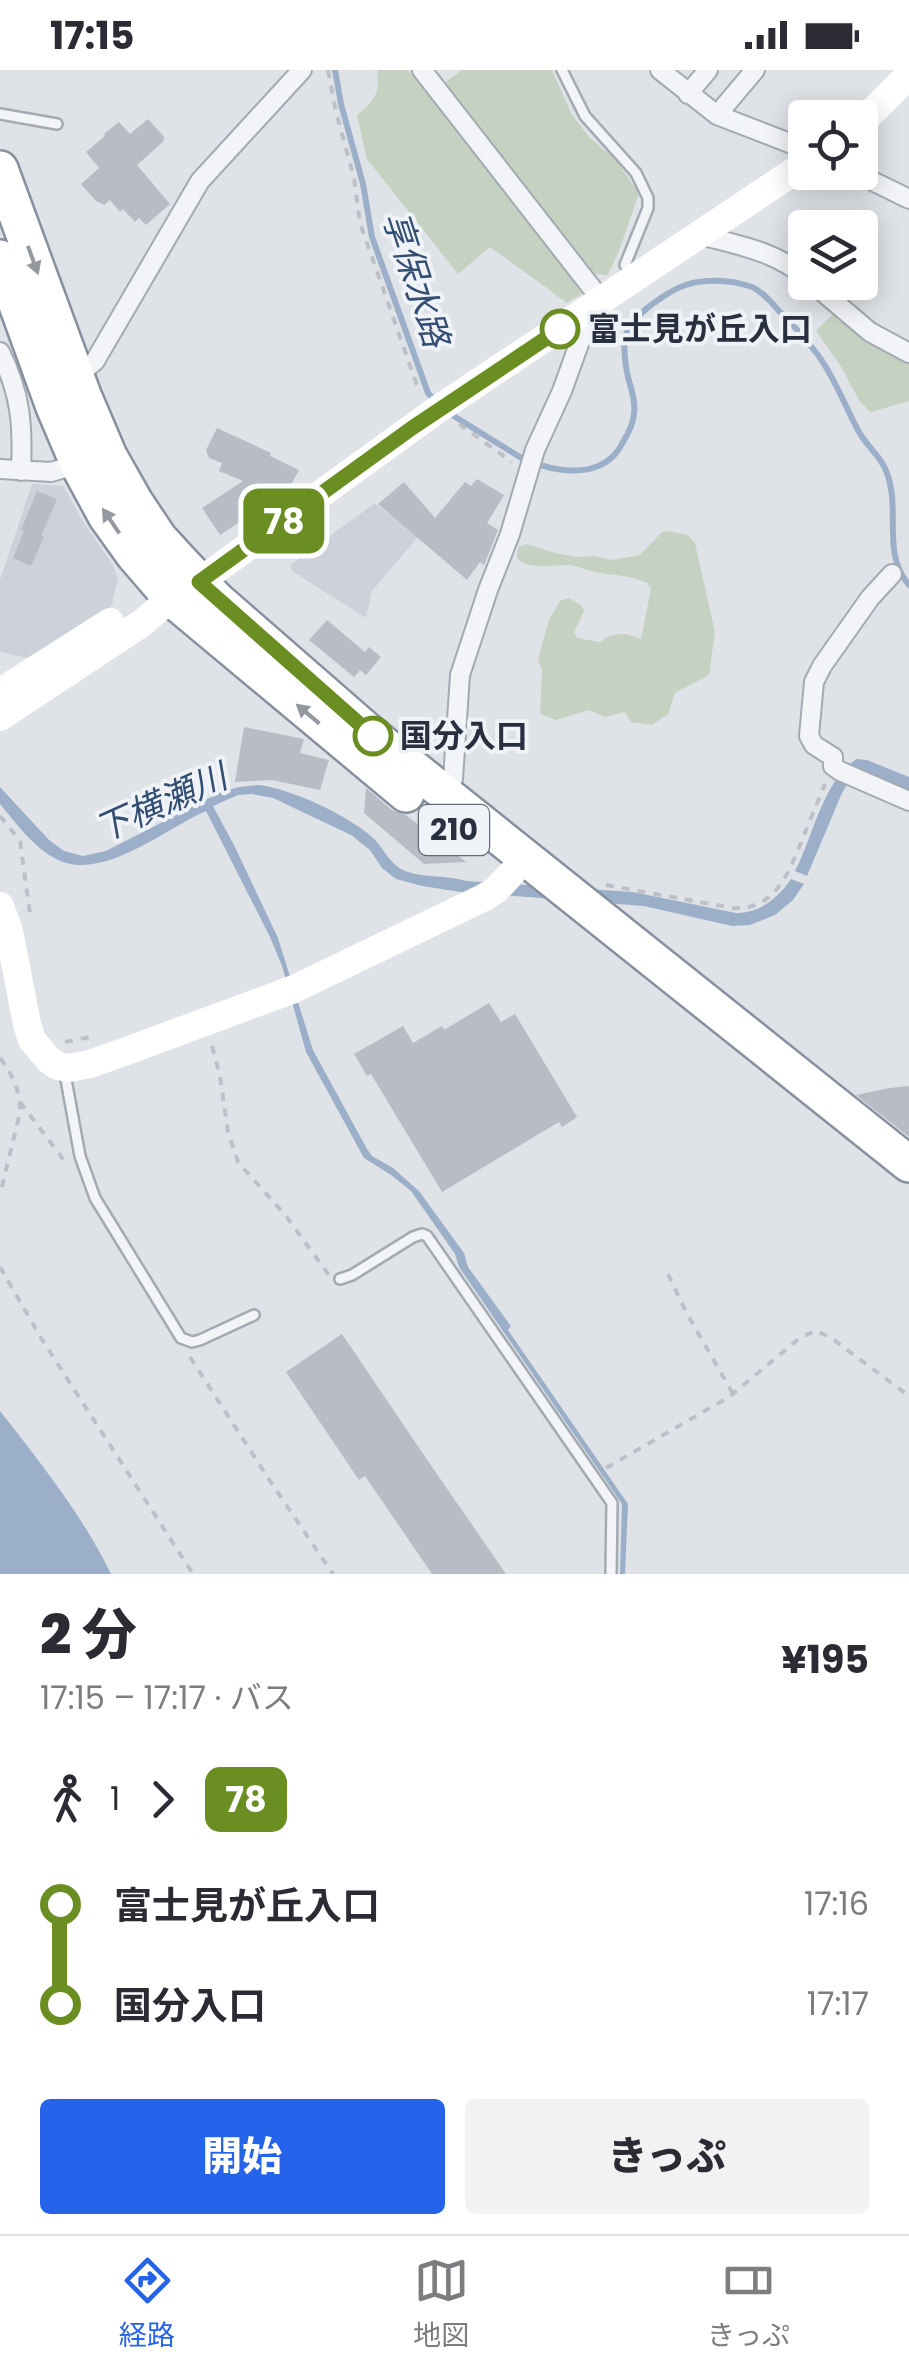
<!DOCTYPE html>
<html lang="ja">
<head>
<meta charset="utf-8">
<style>
  body { margin:0; font-family:Poppins,"Noto Sans JP",sans-serif; background:#f2f2f3; color:#2b2b33; height:100vh; display:flex; flex-direction:column; font-size:38px; white-space:nowrap }
  * { box-sizing:border-box; margin:0 }
  p { font-size:32px; color:#7c7c81 }
  .icon { flex:none; width:55px; height:55px; fill:none; stroke:currentColor; stroke-width:2; stroke-linecap:round; stroke-linejoin:round }
  .map { position:relative; height:1504px; overflow:hidden }
  .drawer { display:flex; flex-direction:column; background:#fff; flex:1 }
  .drawer>* { flex:none }
  .badge { padding:0 20px; border-radius:15px; font-size:35px; line-height:65px }
  .tools { position:absolute; left:788px; top:30px; display:grid; gap:20px }
  .tools a { display:grid; place-items:center; width:90px; height:90px; border-radius:10px; background:#fff; box-shadow:0 5px 25px #0003; font-size:50px }
  .map>.badge { position:absolute; translate:-50% -50%; box-shadow:0 0 0 5px #fff }
  .legs { display:flex; align-items:center; gap:15px; height:110px; padding:0 40px; font-size:32px }
  .legs p { margin-inline-start:auto }
  .headline { display:flex; align-items:center; justify-content:space-between; height:170px; padding:0 40px }
  h1 { font-size:55px; font-weight:800; line-height:75px }
  .button { display:flex; gap:20px; margin-top:auto; padding:20px 40px }
  .button a { flex:1; height:115px; border-radius:10px; background:#2563eb; color:#fff; font-size:40px; font-weight:800; line-height:115px; text-align:center }
  .button a+a { background:#f2f2f3; color:#2b2b33 }
  ul { padding:0 40px; list-style:none }
  li { display:flex; align-items:center; gap:35px; height:100px; font-size:38px }
  li i { display:grid; place-items:center; width:15px; height:100%; margin:0 12px; background:currentColor }
  li i::after { content:''; width:25px; height:25px; margin:-12px; border:8px solid; border-radius:50%; background:#fff }
  li p { margin-inline-start:auto }
  li:first-child i { background:linear-gradient(#0000 50%,currentColor 0) }
  li:last-child i { background:linear-gradient(currentColor 50%,#0000 0) }
  .status { display:flex; justify-content:space-between; align-items:center; height:70px; padding:0 50px; background:#fff; direction:ltr }
  .status svg { height:28px; fill:currentColor }
  .dock { display:flex; justify-content:space-around; align-items:center; height:140px; border-top:2px solid #e1e1e2; background:#fff; font-size:28px; color:#7c7c81 }
  .dock a { display:grid; justify-items:center; gap:5px }
  .dock .on { color:#2563eb }
  .map>svg:first-child { display:block }
</style>
</head>
<body>
<div class="status"><b>17:15</b><svg viewBox="0 0 49 12"><path d="M0 12V9h3v3zM5 12V6h3v6zM10 12V3h3v9zM15 12V0h3v12zM26 1h20v11H26zM47 4h2v5h-2z"/></svg></div>
<div class="map">
<svg width="909" height="1504" viewBox="0 0 909 1504">
  <rect width="100%" height="100%" fill="#dfe3e8"/>
  <!-- built -->
  <path fill="#cdd2da" d="M32 414 64 416 80 447 111 492 118 508 112 535 107 540 33 589 0 582V510Z
    M375 433 418 467 372 521 366 548 292 501 290 495Z"/>
  <!-- green -->
  <path fill="#c5d2c1" d="M377 0H408L588 220 567 233 490 177 458 204 367 89 357 45C375 30 380 24 377 0Z
    M462 0H552L572 45 590 68 615 89 639 123 619 181 608 205 595 204 443 14Z
    M833 244 868 272 909 294V331L871 342 860 332 840 295 816 261Z
    M667 461 688 465 695 473 715 562 709 605 675 623 668 644 652 655 631 652 625 642 605 647 589 640 556 650 540 644 542 601 538 589 549 550 560 531 569 528 581 535 584 541 574 562 577 568 600 572C614 561 625 563 641 569L651 519 647 513C629 505 618 506 600 503 590 502 579 496 569 495 557 495 530 499 520 491 515 487 517 483 519 477L527 474 555 483 577 487 595 486 612 490 640 485 661 463Z"/>
  <!-- water -->
  <path fill="#9bb0c8" d="M857 689 867 690 909 707V721L864 703 848 713 842 723 807 806 795 801C813 767 823 710 857 689Z
    M258 715C290 718 349 746 372 767 384 778 389 794 405 801 424 808 447 805 467 811L633 822 736 843C760 843 778 828 791 809L804 814 793 830 775 845 750 855 732 856 644 836 461 822 422 816 396 809 382 798 370 780 351 765 273 728 252 724 238 725 213 736 234 775 278 868 313 980 367 1079 372 1086 393 1098 419 1121 464 1183 468 1197 511 1256 508 1260 628 1434 625 1504H620L622 1434 459 1197 455 1184 411 1121 391 1105 364 1088 306 982 282 896 270 867 206 741C165 759 101 813 56 789 33 777 16 753 0 734V717L49 770 64 781 83 786 106 781 221 722 239 717Z
    M0 1341C40 1392 83 1446 111 1504H0Z"/>
  <g fill="none" stroke-linecap="round" stroke-linejoin="round">
    <!-- stream -->
    <path stroke="#9bb0c8" stroke-width="6" d="M335 0 341 34 363 114 372 167 428 323 436 332
      M449 343 523 389C557 403 604 411 623 372 628 364 633 354 634 344 636 331 631 319 628 307 619 266 625 253 658 230 674 219 687 212 707 211 721 210 738 212 752 217 763 222 772 233 780 242 796 258 812 275 824 294 838 316 847 340 859 362 868 378 883 388 888 406 900 443 882 484 909 515"/>
  </g>
  <!-- building -->
  <path fill="#b7bcc5" d="M148 49 165 68 163 69 164 71 137 95 170 134 146 155 139 148 135 152 123 139 120 142 110 130 104 135 96 131 81 114 99 98 86 82 105 66 104 64 119 52 130 64Z
    M217 358 271 383 270 386 299 400 288 420 220 465 202 438 243 411 219 401 222 393 209 388 206 380Z
    M477 409 504 425 487 453 498 460 484 495 480 492 467 510 378 434 404 412 435 448 465 412 471 416Z
    M37 421 57 429 41 466 44 467 31 496 13 488 24 461 21 460Z
    M327 550 365 582 369 577 381 587 366 605 360 600 354 607 309 570Z
    M244 657 304 669 300 683 329 690 320 720 272 710 235 712Z
    M366 718 392 740 406 745 466 792 424 794 364 743Z
    M489 933 501 952 515 944 577 1047 562 1057 559 1052 442 1122 371 1004 367 1006 354 984 403 956 413 973 442 956 444 960Z
    M909 1016V1067L856 1025 889 1018Z
    M342 1264 428 1391 506 1504H432L365 1406 359 1410 286 1302Z"/>
  <g fill="none" stroke-linecap="round" stroke-linejoin="round">
    <!-- lane casing -->
    <g stroke="#a4aab2" stroke-width="14">
      <path id="lane" d="M562 0 585 46 636 103 648 128V138L625 195 633 206
        M0 44 57 54
        M65 1004 80 1086 95 1128 181 1268 192 1272 200 1270 254 1245
        M340 1209 352 1205 413 1167 422 1164 427 1166 612 1433 611 1504"/>
    </g>
    <!-- street casing -->
    <g stroke="#a4aab2" stroke-width="22">
      <path id="street" d="M422 0 602 231
        M660 0 717 45 805 79
        M688 24 708 0
        M717 45 755 0
        M854 102 909 129
        M700 165C737 175 775 181 805 207
        M811 212 870 262 909 283
        M0 282C21 324 23 355 21 401
        M76 307 95 291 200 111 302 0
        M0 399 51 402 78 394
        M892 504 870 528 822 596 814 612 809 666 814 675 833 687V696L840 701 909 731
        M447 727 453 709 460 605 488 520 510 464 535 380 562 321 592 238"/>
    </g>
    <!-- highway casing -->
    <g stroke="#87909f" stroke-width="40">
      <path id="highway" d="M0 99 83 325 109 386 135 432 159 468 182 493 217 530 373 666 909 1094
        M0 188 54 337 80 398 106 446 134 485 171 528 406 724"/>
    </g>
    <!-- path -->
    <path stroke="#bdc1c7" stroke-width="4" stroke-dasharray="8 8" stroke-linecap="butt" d="M328 0 336 42 354 108 360 153 419 321
      M459 354 512 392
      M0 746 20 771 30 844
      M606 815 733 838C777 841 790 799 804 765 811 748 818 731 825 714
      M65 972 90 967
      M212 976 220 1006 228 1062 238 1092 286 1146 329 1205
      M0 988C13 1006 20 1019 20 1042L0 1125
      M20 1032 66 1093
      M0 1197 41 1268 193 1504
      M668 1204 686 1242 732 1322
      M190 1287 272 1414 333 1504
      M606 1398 729 1327 801 1267 816 1261 830 1267 909 1326"/>
    <!-- lane -->
    <use href="#lane" stroke="#f2f4f7" stroke-width="9"/>
    <!-- street -->
    <use href="#street" stroke="#f2f4f7" stroke-width="18"/>
    <!-- secondary -->
    <path stroke="#fff" stroke-width="28" d="M860 54 909 5
      M0 622 110 552
      M0 647 142 553 171 528 199 512 434 342 805 94
      M0 836 9 861 27 954 32 970 49 990 58 996 69 998 90 994 132 979 294 919 485 827 496 820 512 803"/>
    <!-- highway -->
    <use href="#highway" stroke="#fff" stroke-width="35"/>
  </g>
  <!-- one-way arrows -->
  <defs><path id="oneway-solid" d="M-6-.8H1V-3.2L6.5 0L1 3.2V.8H-6Z" transform="scale(2.5)"/></defs>
  <g fill="#94989f">
    <use href="#oneway-solid" transform="translate(33 190) rotate(70)"/>
    <use href="#oneway-solid" transform="translate(111 451) rotate(-124)"/>
    <use href="#oneway-solid" transform="translate(308 644) rotate(-140)"/>
  </g>
  <g fill="none" stroke-linecap="round" stroke-linejoin="round">
    <!-- line-1 casing -->
    <g stroke="#fff" stroke-width="22">
      <path id="line-1" d="M373 666 199 512 412 358 560 259"/>
    </g>
    <!-- line-1 -->
    <use href="#line-1" stroke="#6b8e23" stroke-width="15"/>
  </g>
  <!-- markers -->
  <g fill="#fff" stroke="#6b8e23" stroke-width="5">
    <circle cx="560" cy="259" r="18"/>
    <circle cx="373" cy="666" r="18"/>
  </g>
  <g text-anchor="middle" stroke-width="8" stroke-linejoin="round" paint-order="stroke">
    <!-- shield labels -->
    <rect fill="#eff2f6" stroke="#646a76" stroke-width="2.5" x="419" y="735" width="70" height="50" rx="8"/>
    <g font-size="30" font-weight="bold" fill="#28303f">
      <text x="454" y="770">210</text>
    </g>
    <!-- stop labels -->
    <g font-size="32" font-weight="bold" fill="#28303f" stroke="#eff2f6" text-anchor="start">
      <text x="588" y="270">富士見が丘入口</text>
      <text x="400" y="677">国分入口</text>
    </g>
    <!-- water labels -->
    <g font-size="35" font-style="italic" fill="#334e73" stroke="#eff2f6">
      <text transform="translate(416 209) rotate(72)" y="12">享保水路</text>
      <text transform="translate(161 733) rotate(-24)" y="12">下横瀬川</text>
    </g>
  </g>
</svg>
<div class="tools">
<a><svg class="icon" aria-label="locate" viewBox="0 0 24 24"><circle cx="12" cy="12" r="6"/><path d="M12 2v4M12 18v4M2 12h4M18 12h4"/></svg></a>
<a><svg class="icon" aria-label="layers" viewBox="0 0 24 24"><path d="M12 4l9 5-9 5-9-5zM3 14l9 5 9-5"/></svg></a>
</div>
<b class="badge" style="left:284px;top:451px;background:#6b8e23;color:#fff">78</b>
</div>
<section class="drawer">
<div class="headline"><div><h1>2 分</h1><p>17:15 – 17:17 · バス</p></div><b>¥195</b></div>
<div class="legs"><svg class="icon" aria-label="walk" viewBox="0 0 24 24"><circle cx="13" cy="4" r="2"/><path d="M13 8l-2 6 4 7M11 14l-3 7M7 12l3-4h3l4 4"/></svg>1<svg class="icon" aria-label="forward" viewBox="0 0 24 24"><path d="M9 5l7 7-7 7"/></svg><b class="badge" style="background:#6b8e23;color:#fff">78</b></div>
<ul>
<li><i style="color:#6b8e23"></i><b>富士見が丘入口</b><p>17:16</p></li>
<li><i style="color:#6b8e23"></i><b>国分入口</b><p>17:17</p></li>
</ul>
<div class="button"><a>開始</a><a>きっぷ</a></div>
</section>
<nav class="dock">
<a class="on"><svg class="icon" aria-label="directions" viewBox="0 0 24 24"><path d="M12 3l9 9-9 9-9-9zM9 14v-3h6M13 9l2 2-2 2"/></svg>経路</a>
<a><svg class="icon" aria-label="map" viewBox="0 0 24 24"><path d="M3 6l6-2 6 2 6-2v14l-6 2-6-2-6 2zM9 4v14M15 6v14"/></svg>地図</a>
<a><svg class="icon" aria-label="tickets" viewBox="0 0 24 24"><path d="M3 7h18v10H3zM15 7v10"/></svg>きっぷ</a>
</nav>
</body>
</html>
